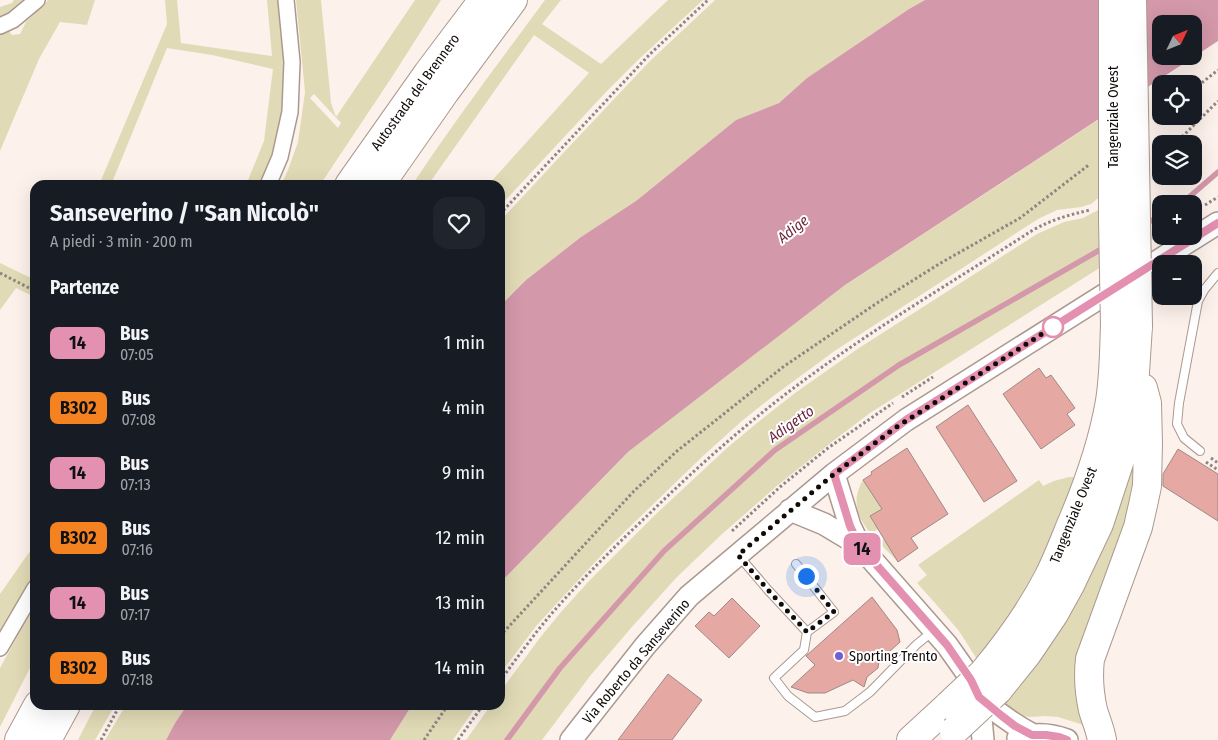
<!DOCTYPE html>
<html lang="it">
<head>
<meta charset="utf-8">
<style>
  body { margin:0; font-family:"Fira Sans Condensed",sans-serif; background:#20242c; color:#f1f3f6; height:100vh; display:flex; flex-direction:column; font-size:19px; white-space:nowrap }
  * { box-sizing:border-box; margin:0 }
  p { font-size:16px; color:#9ea1a6 }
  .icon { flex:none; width:28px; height:28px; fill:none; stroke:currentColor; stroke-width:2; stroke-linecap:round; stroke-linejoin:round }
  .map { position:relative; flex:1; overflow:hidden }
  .side { position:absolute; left:30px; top:180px; width:475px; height:530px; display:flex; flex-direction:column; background:#171b24; border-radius:15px; box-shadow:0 5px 20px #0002 }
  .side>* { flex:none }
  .badge { padding:0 10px; border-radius:8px; font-size:18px; line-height:32px }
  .needle { width:32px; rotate:47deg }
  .controls { position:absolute; left:1152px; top:15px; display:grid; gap:10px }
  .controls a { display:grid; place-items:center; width:50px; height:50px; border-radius:10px; background:#171b24; box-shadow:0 5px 20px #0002; font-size:25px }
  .you { position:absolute; width:25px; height:25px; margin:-12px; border:4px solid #fff; border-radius:50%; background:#1a73e8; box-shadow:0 0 0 8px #1a73e833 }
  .map>.badge { position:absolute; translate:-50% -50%; box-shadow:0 0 0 2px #fff }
  h2 { padding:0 20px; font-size:19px; line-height:45px }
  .round { display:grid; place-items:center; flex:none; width:52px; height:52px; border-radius:15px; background:#20242c }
  .overview { display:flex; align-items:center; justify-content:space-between; height:85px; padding:0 20px }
  h1 { font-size:24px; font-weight:700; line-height:38px }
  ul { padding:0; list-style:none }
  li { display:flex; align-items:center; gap:15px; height:65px; padding:0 20px }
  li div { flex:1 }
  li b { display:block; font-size:19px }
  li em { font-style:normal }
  li .badge { min-width:55px; font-weight:700; text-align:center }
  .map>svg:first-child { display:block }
</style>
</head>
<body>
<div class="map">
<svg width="1218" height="740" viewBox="0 0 1218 740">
  <rect width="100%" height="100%" fill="#fdf1eb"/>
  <!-- green -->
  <path fill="#e1dab6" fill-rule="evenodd" d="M14 0H31L0 19V7L12 3Z
    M48 0H95L87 25 60 22 39 59 0 151V35L9 31 12 35 20 34 26 22Z
    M165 0H177L181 43 272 56 267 0H281L287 81 280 135 263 185H246L264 141 273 69 212 55 167 48 111 185H99L167 24Z
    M296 0H321L331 103 336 117 415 0H441L390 80 320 185H281L288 170 298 142 305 92ZM314 94 341 123 338 128 310 98Z
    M545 0H561L542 24 601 64 668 0H703L638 60 606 92 500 206V185H488L589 73 534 35 428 185H412C454 122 500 61 545 0Z
    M715 0H925L909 9 807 78 779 103 736 120 636 201 581 237 526 280 500 306V221L566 150 649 62Z
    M1101 118 1102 195 1091 204 1081 207 1057 210 1038 219 836 350 772 397 743 420 704 455 609 547 537 625 500 674V583L628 452 845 285Z
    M1102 208 1101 267 870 413 833 441 778 485 721 535 676 578 631 628 590 676 542 740H466L491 705H500V692L539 639 561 612 589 581 655 515 727 448 757 423 795 393 859 348 1037 234 1064 222 1083 218Z
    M0 263 35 280V297L16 288 0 310Z
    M1134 449 1141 459 1090 727 1058 717 1045 716 1030 717 1020 716 1004 705 1003 702Z
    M1069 477H1074C1054 544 1021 605 977 659L959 631 935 603 917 583 927 575 918 565 1039 480 1043 486 1054 481Z
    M863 480 872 494 882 488 913 537 911 538 909 534 889 547 898 562C877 539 842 515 863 480ZM881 510 886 517 874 524 870 516ZM887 523 894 533 882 541 875 531Z
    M35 544V578L0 641V594Z
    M35 604V658L0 727V668Z
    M96 705H115L95 740H78Z
    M126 705H187L175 723 166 740H105Z
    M412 705H477L453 740H390Z"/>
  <!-- water -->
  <path fill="#d398a9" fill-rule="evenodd" d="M925 0H1218V41L845 285 628 452 500 583V306L526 280 581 237 636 201 736 120 779 103 807 78 909 9ZM1161 24H1194V56H1161Z
    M187 705H412L390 740H166L175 723Z"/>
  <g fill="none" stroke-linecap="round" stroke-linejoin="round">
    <!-- stream -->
    <path stroke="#d398a9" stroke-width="5.5" d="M1181 204 1218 172
      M1144 225 1161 215
      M507 740 560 668 664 551 775 450 899 365 1105 247"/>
  </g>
  <!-- building -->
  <path fill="#e6a8a2" stroke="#9e8987" d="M1039 368 1046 378 1051 375 1075 408 1067 414 1075 425 1041 449 1003 394Z
    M968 405 1017 481 984 502 936 427Z
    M907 448 948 514 911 538 918 548 898 562 870 516 882 509 863 480 872 474 871 472Z
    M1178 449 1218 474V521L1163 486V474Z
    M872 597 897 630 900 642 879 661 878 668 867 677 864 687 853 680 825 693H808L791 687 815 665 806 656Z
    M732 598 760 626 729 658 695 626 709 612 714 616Z
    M668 674 702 700 672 740H618Z"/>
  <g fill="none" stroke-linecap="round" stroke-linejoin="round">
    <!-- lane casing -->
    <g stroke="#ab9990" stroke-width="10">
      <path id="lane" d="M1200 451 1184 438 1177 424 1179 403 1198 301 1204 290 1218 273
        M739 556 768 590 807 632 834 612 796 564
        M807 632 804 650 774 678 788 696 815 717 845 711 870 692 916 645 933 631"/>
    </g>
    <!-- street casing -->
    <g stroke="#ab9990" stroke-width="18">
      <path id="street" d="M0 26 13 20 37 0
        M268 185 280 157 290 112 292 62 286 0
        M0 648 35 588"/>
    </g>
    <!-- secondary casing -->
    <g stroke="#ab9990" stroke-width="24">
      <path id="secondary" d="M834 474 850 526 859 545 947 645 971 679 979 697 983 740
        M790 510 824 524 859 545
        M979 697C996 712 1012 724 1033 735
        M1018 738C1034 733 1051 734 1067 740
        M571 740 645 646 689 596 834 474 906 420 1218 223"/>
    </g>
    <!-- highway casing -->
    <g stroke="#ab9990" stroke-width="30">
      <path id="highway" d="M349 185 428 73 483 0
        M380 185 445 92 513 0
        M983 673C1008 643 1031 611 1049 576 1058 558 1065 539 1073 520 1089 482 1103 442 1110 401 1114 376 1114 350 1115 325
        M998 690 1027 654 1054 614 1070 585 1099 524 1120 460 1133 403 1138 326
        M19 740 38 705
        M47 740 66 705
        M911 740 949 705
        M1102 740C1100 729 1096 720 1093 710 1089 692 1088 676 1090 659L1138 527 1143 505 1147 486 1148 443 1147 403 1143 388"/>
    </g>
    <!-- path -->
    <path stroke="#8f8581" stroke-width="3" stroke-dasharray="2.5 2.5" stroke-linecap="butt" d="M1194 89 1218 70
      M1175 144 1218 101
      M1205 205 1218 197
      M500 214 650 54 708 0
      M0 273 35 291
      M902 397 933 377
      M1211 458 1218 463
      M1206 462 1218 470
      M732 531 780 487 828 448 893 403
      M500 636 634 491 677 451 783 367 877 303 939 264 1020 218 1090 164
      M500 681C517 658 534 634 553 612 583 578 615 546 648 515 702 462 759 412 821 368 889 319 962 276 1033 230 1053 219 1069 215 1090 210
      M101 740 120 705
      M424 740 448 705
      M458 740 483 705"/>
    <!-- lane -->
    <use href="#lane" stroke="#fff" stroke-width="8"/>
    <!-- street -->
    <use href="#street" stroke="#fff" stroke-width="15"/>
    <!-- secondary -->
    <use href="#secondary" stroke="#fff" stroke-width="21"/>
    <!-- highway -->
    <use href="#highway" stroke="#fff" stroke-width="28"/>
    <!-- highway-bridge casing -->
    <g stroke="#ab9990" stroke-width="30" stroke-linecap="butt">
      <path id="highway-bridge" d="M1113 0V220L1115 325
        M1132 0 1138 326
        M949 705 983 673
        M954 731 998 690"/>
    </g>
    <!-- highway-bridge -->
    <use href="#highway-bridge" stroke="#fff" stroke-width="28"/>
  </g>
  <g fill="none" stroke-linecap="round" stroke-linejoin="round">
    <!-- line casing -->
    <g stroke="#fff" stroke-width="11">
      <path id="line" d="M1067 740 1059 737 1046 735H1032L1015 726 1002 716 979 697 971 680 947 645 859 545 850 526 834 474 906 420 1218 223"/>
    </g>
    <!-- line -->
    <use href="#line" stroke="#e490b0" stroke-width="8"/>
    <!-- walk -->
    <path stroke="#110b08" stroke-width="5" stroke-dasharray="0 9" d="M806 576 834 612 807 632 768 590 738 555 834 474 895 428 1053 327"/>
  </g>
  <!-- markers -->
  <circle fill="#fff" stroke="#e490b0" stroke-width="2.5" cx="1053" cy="327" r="10"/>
  <circle fill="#705dd8" stroke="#fff" stroke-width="2" cx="839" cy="656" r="5"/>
  <g text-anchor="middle" stroke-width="4" stroke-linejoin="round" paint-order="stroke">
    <!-- street labels -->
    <g font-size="14" fill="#110b08" stroke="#fff">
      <text transform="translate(415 92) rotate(-54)" y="5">Autostrada del Brennero</text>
      <text transform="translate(1113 117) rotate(-90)" y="5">Tangenziale Ovest</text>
      <text transform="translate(1073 515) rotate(-68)" y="5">Tangenziale Ovest</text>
      <text transform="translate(636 661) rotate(-50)" y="5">Via Roberto da Sanseverino</text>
    </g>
    <!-- poi labels -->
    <g font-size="14" fill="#110b08" stroke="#fff" text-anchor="start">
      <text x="849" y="661">Sporting Trento</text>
    </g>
    <!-- water labels -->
    <g font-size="15" font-style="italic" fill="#6e2842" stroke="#fff">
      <text transform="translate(793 229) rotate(-38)" y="5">Adige</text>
      <text transform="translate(791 424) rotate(-35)" y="5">Adigetto</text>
    </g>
  </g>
</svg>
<div class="controls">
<a><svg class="needle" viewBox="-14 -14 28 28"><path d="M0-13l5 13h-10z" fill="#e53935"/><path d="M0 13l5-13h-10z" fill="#9ea1a6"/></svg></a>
<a><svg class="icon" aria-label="locate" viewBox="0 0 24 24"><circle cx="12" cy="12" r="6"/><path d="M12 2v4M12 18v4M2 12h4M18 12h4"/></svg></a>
<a><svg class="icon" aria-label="layers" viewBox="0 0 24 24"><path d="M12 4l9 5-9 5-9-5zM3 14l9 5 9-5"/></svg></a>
<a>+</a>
<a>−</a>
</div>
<div class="you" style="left:806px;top:576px"></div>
<b class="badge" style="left:862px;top:549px;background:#e490b0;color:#111">14</b>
<section class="side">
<div class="overview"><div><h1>Sanseverino / &quot;San Nicolò&quot;</h1><p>A piedi · 3 min · 200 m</p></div><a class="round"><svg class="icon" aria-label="heart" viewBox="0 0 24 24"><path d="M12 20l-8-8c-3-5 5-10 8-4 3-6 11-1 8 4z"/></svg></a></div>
<h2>Partenze</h2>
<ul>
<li><span class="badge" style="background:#e490b0;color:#111">14</span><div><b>Bus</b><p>07:05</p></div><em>1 min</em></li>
<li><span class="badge" style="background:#f58220;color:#111">B302</span><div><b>Bus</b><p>07:08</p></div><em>4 min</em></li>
<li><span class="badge" style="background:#e490b0;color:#111">14</span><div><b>Bus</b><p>07:13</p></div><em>9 min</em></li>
<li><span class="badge" style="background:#f58220;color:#111">B302</span><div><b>Bus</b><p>07:16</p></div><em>12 min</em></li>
<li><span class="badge" style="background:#e490b0;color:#111">14</span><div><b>Bus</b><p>07:17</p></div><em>13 min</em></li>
<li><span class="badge" style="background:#f58220;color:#111">B302</span><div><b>Bus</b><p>07:18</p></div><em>14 min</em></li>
</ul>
</section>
</div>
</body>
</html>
